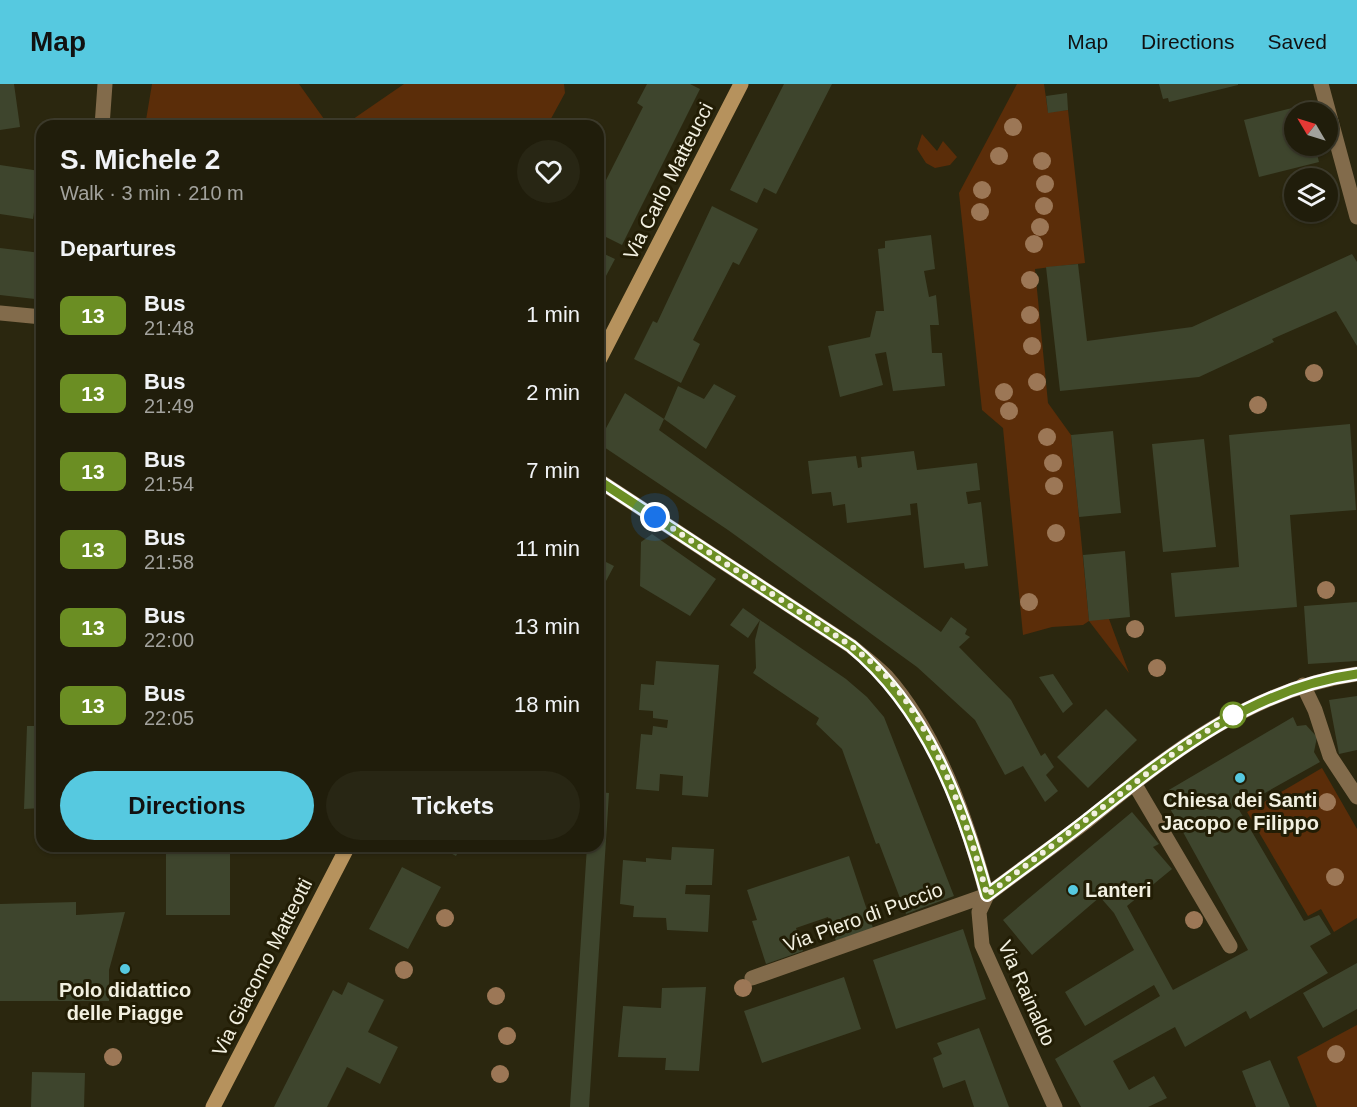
<!DOCTYPE html>
<html lang="en">
<head>
<meta charset="utf-8">
<style>
  body { margin:0; font-family:Arial,sans-serif; background:#282614; color:#f1f3f6; height:100vh; display:flex; flex-direction:column; font-size:22px; white-space:nowrap }
  * { box-sizing:border-box; margin:0 }
  p { font-size:20px; color:#a2a29d }
  .icon { flex:none; width:33px; height:33px; fill:none; stroke:currentColor; stroke-width:2; stroke-linecap:round; stroke-linejoin:round }
  .map { position:relative; flex:1; overflow:hidden }
  .drawer { position:absolute; left:36px; top:36px; width:568px; height:732px; display:flex; flex-direction:column; background:#201d0b; border-radius:18px; box-shadow:0 2px 4px #0004,0 0 0 2px #3d3b2c }
  .drawer>* { flex:none }
  .badge { padding:0 12px; border-radius:9px; font-size:21px; line-height:39px }
  .needle { width:39px; rotate:308deg }
  .fabs { position:absolute; left:1284px; top:18px; display:grid; gap:12px }
  .fabs a { display:grid; place-items:center; width:54px; height:54px; border-radius:50%; background:#201d0b; box-shadow:0 2px 4px #0004,0 0 0 2px #3d3b2c; font-size:30px }
  .you { position:absolute; width:30px; height:30px; margin:-15px; border:4px solid #fff; border-radius:50%; background:#1a73e8; box-shadow:0 0 0 9px #1a73e833 }
  .map>.badge { position:absolute; translate:-50% -50%; box-shadow:0 0 0 3px #fff }
  h2 { padding:0 24px; font-size:22px; line-height:54px }
  .round { display:grid; place-items:center; flex:none; width:63px; height:63px; border-radius:32px; background:#282614 }
  .overview { display:flex; align-items:center; justify-content:space-between; height:102px; padding:0 24px }
  h1 { font-size:28px; font-weight:600; line-height:45px }
  .button { display:flex; gap:12px; margin-top:auto; padding:12px 24px }
  .button a { flex:1; height:69px; border-radius:36px; background:#56c9e0; color:#111; font-size:24px; font-weight:600; line-height:69px; text-align:center }
  .button a+a { background:#282614; color:#f1f3f6 }
  ul { padding:0; list-style:none }
  li { display:flex; align-items:center; gap:18px; height:78px; padding:0 24px }
  li div { flex:1 }
  li b { display:block; font-size:22px }
  li em { font-style:normal }
  li .badge { min-width:66px; font-weight:700; text-align:center }
  header { display:flex; align-items:center; gap:36px; box-sizing:border-box; height:84px; padding:0 30px; background:#56c9e0; color:#111 }
  header strong { font-size:28px }
  nav { display:flex; gap:33px; margin-inline-start:auto; font-size:21px }
  .map>svg:first-child { display:block }
</style>
</head>
<body>
<header>
<strong>Map</strong>
<nav><a>Map</a><a>Directions</a><a>Saved</a></nav>
</header>
<div class="map">
<svg width="1357" height="1023" viewBox="0 0 1357 1023">
  <rect width="100%" height="100%" fill="#2b270f"/>
  <!-- green -->
  <path fill="#5b2d09" d="M152 0H299L329 42H145Z
    M404 0H564L565 9 547 42H343Z
    M1017 0H1044L1048 28 1068 26 1085 179 1035 185 1048 319 1071 351 1089 536 1109 535 1129 589 1089 537 1083 541 1052 543 1023 551 1003 344 982 326 959 109Z
    M922 50 937 67 943 57 957 73 950 81 935 84 926 79 917 65Z
    M1322 684 1357 745V834L1334 848 1321 825 1308 832 1247 728Z
    M1357 941V1023H1317L1297 973Z"/>
  <!-- building -->
  <path fill="#3e452d" d="M0 0H14L20 43 0 46Z
    M647 0H690L700 5 622 161 598 149V102L602 104 643 23 637 19Z
    M784 0H832L776 110 764 104 757 119 730 106Z
    M1159 0H1238V1L1169 18 1168 14 1163 15Z
    M1067 9 1068 26 1048 29 1046 12Z
    M1304 21 1306 28H1294V62H1315L1319 78 1259 93 1244 36Z
    M0 81 40 87 33 135 0 130Z
    M712 122 758 145 739 181 733 178 693 256 700 260 681 299 634 275 653 237 657 239Z
    M931 151 935 185 924 187 929 213 936 211 939 241H930L932 269H942L945 302 893 307 886 268 875 270 883 301 840 313 828 262 870 253 876 227H884L878 165 885 164V157Z
    M0 164 41 169 35 215 0 211Z
    M598 167 615 175 598 207Z
    M1352 170 1357 178V262L1336 227 1272 255 1274 258 1199 293 1060 307 1046 183 1078 180 1087 257 1192 243Z
    M714 300 736 312 706 365 664 335 659 346 941 548 951 533 967 545 965 550 970 553 959 563 1011 616 1041 672 1045 669 1054 683 1046 691 1058 707 1045 718 1023 682 1005 691 975 636 917 583 728 446 598 359 625 309 664 335 678 302 704 315Z
    M1350 340 1356 426 1290 431 1297 523 1175 533 1171 489 1239 483 1229 351Z
    M1113 347 1121 429 1079 433 1071 351Z
    M1204 355 1216 463 1163 468 1152 360Z
    M914 367 917 386 977 379 980 406 966 408 968 420 981 418 988 482 965 485 964 479 924 484 917 419 910 420 911 431 847 439 845 420 833 422 831 408 812 410 808 377 856 372 858 384 862 383 861 373Z
    M652 450 716 495 690 532 640 502 641 458Z
    M1125 467 1130 533 1089 537 1083 471Z
    M598 474 614 482 598 512Z
    M1357 518V577L1308 580 1304 522Z
    M743 524 760 536 748 554 730 541Z
    M760 536 846 595 867 613 884 633 954 812 906 830 879 759 876 760 842 665 816 640 819 634 753 589 756 584 755 556Z
    M656 577 719 581 708 713 682 711 683 692 660 690 659 707 636 705 641 650 652 651 653 642 667 644 668 636 653 634V627L639 626 641 600 654 601Z
    M1053 590 1073 620 1063 629 1039 593Z
    M1357 612V666L1339 670 1329 616Z
    M1106 625 1137 656 1088 704 1057 673Z
    M1293 633 1297 642 1306 641 1317 653 1314 668 1320 678 1238 724 1304 837 1319 831 1331 850 1310 862 1328 889 1250 935 1246 927 1185 963 1175 943 1113 977 1129 1006 1154 992 1167 1014 1148 1023H1081L1055 975 1160 912 1154 901 1085 942 1065 908 1134 866 1114 829 1100 813 1032 871 1003 836 1132 728 1159 760 1153 763 1172 785 1127 822 1173 906 1248 866 1162 710Z
    M27 642H42V724L24 725Z
    M598 708 609 709 589 1023H570L587 762H598Z
    M166 762H230V831H166Z
    M437 762H461L456 772Z
    M672 763 714 765 712 801H686L685 810 710 811 708 848 667 846 666 834 633 833 634 822 620 820 623 776 646 778V774L671 776Z
    M849 772 873 844 836 857 828 833 796 844 803 867 766 880 752 837 757 836 747 806Z
    M402 783 441 803 408 865 369 845Z
    M76 818V831L125 828 109 886V917H0V820Z
    M963 845 986 915 896 945 873 876Z
    M1357 879V925L1323 944 1303 909Z
    M844 893 861 945 762 979 744 927Z
    M348 898 384 916 368 948 398 963 380 1000 347 983 327 1023H274L333 906 342 911Z
    M706 903 699 987 665 986 666 974 618 973 623 922 661 924 662 904Z
    M979 944 1009 1023H974L965 996 943 1004 933 974 942 970 937 959Z
    M1270 976 1290 1023H1256L1242 987Z
    M32 988 85 989 84 1023H31Z"/>
  <g fill="none" stroke-linecap="round" stroke-linejoin="round">
    <!-- lane -->
    <path stroke="#826b4b" stroke-width="15" d="M1303 601 1315 626 1330 672 1357 713
      M1134 699 1230 862
      M752 894 987 811"/>
    <!-- street -->
    <path stroke="#826b4b" stroke-width="15" d="M1321 0 1357 133
      M102 42 105 0
      M0 229 42 233
      M598 396 851 562C863 572 875 581 886 592 938 651 967 736 987 811
      M1055 1023 982 861 979 828 987 811C1020 786 1054 762 1087 737 1168 671 1250 605 1357 590"/>
    <!-- secondary -->
    <path stroke="#b6925d" stroke-width="15" d="M598 278 741 0
      M213 1023 348 762"/>
  </g>
  <!-- trees -->
  <g fill="#9c7756">
    <circle cx="1013" cy="43" r="9"/>
    <circle cx="999" cy="72" r="9"/>
    <circle cx="1042" cy="77" r="9"/>
    <circle cx="1045" cy="100" r="9"/>
    <circle cx="982" cy="106" r="9"/>
    <circle cx="1044" cy="122" r="9"/>
    <circle cx="980" cy="128" r="9"/>
    <circle cx="1040" cy="143" r="9"/>
    <circle cx="1034" cy="160" r="9"/>
    <circle cx="1030" cy="196" r="9"/>
    <circle cx="1030" cy="231" r="9"/>
    <circle cx="1032" cy="262" r="9"/>
    <circle cx="1314" cy="289" r="9"/>
    <circle cx="1037" cy="298" r="9"/>
    <circle cx="1004" cy="308" r="9"/>
    <circle cx="1258" cy="321" r="9"/>
    <circle cx="1009" cy="327" r="9"/>
    <circle cx="1047" cy="353" r="9"/>
    <circle cx="1053" cy="379" r="9"/>
    <circle cx="1054" cy="402" r="9"/>
    <circle cx="1056" cy="449" r="9"/>
    <circle cx="1326" cy="506" r="9"/>
    <circle cx="1029" cy="518" r="9"/>
    <circle cx="1135" cy="545" r="9"/>
    <circle cx="1157" cy="584" r="9"/>
    <circle cx="1327" cy="718" r="9"/>
    <circle cx="1335" cy="793" r="9"/>
    <circle cx="445" cy="834" r="9"/>
    <circle cx="1194" cy="836" r="9"/>
    <circle cx="404" cy="886" r="9"/>
    <circle cx="743" cy="904" r="9"/>
    <circle cx="496" cy="912" r="9"/>
    <circle cx="507" cy="952" r="9"/>
    <circle cx="1336" cy="970" r="9"/>
    <circle cx="113" cy="973" r="9"/>
    <circle cx="500" cy="990" r="9"/>
  </g>
  <g fill="none" stroke-linecap="round" stroke-linejoin="round">
    <!-- line casing -->
    <g stroke="#fff" stroke-width="14">
      <path id="line" d="M598 396 851 562C926 624 962 719 987 811 1020 786 1054 762 1087 736 1168 672 1251 604 1357 590"/>
    </g>
    <!-- line -->
    <use href="#line" stroke="#6b8e23" stroke-width="9"/>
    <!-- walk -->
    <path stroke="#f2f0e1" stroke-width="6" stroke-dasharray="0 10.8" d="M655 433C701 463 746 493 792 523 824 544 857 563 884 590 936 645 968 739 987 811L1186 660 1233 631"/>
  </g>
  <!-- markers -->
  <circle fill="#fff" stroke="#6b8e23" stroke-width="3" cx="1233" cy="631" r="12"/>
  <g fill="#56c9e0" stroke="#221d05" stroke-width="2">
    <circle cx="1240" cy="694" r="6"/>
    <circle cx="1073" cy="806" r="6"/>
    <circle cx="125" cy="885" r="6"/>
  </g>
  <g text-anchor="middle" stroke-width="6" stroke-linejoin="round" paint-order="stroke">
    <!-- street labels -->
    <g font-size="20" fill="#f2f0e1" stroke="#221d05">
      <text transform="translate(668 97) rotate(-63)" y="7">Via Carlo Matteucci</text>
      <text transform="translate(863 833) rotate(-20)" y="7">Via Piero di Puccio</text>
      <text transform="translate(262 883) rotate(-63)" y="7">Via Giacomo Matteotti</text>
      <text transform="translate(1027 909) rotate(66)" y="7">Via Rainaldo</text>
    </g>
    <!-- poi labels -->
    <g font-size="20" font-weight="bold" fill="#f2f0e1" stroke="#221d05">
      <text x="1240" y="723">Chiesa dei Santi<tspan x="1240" dy="23">Jacopo e Filippo</tspan></text>
      <text x="1085" y="813" text-anchor="start">Lanteri</text>
      <text x="125" y="913">Polo didattico<tspan x="125" dy="23">delle Piagge</tspan></text>
    </g>
  </g>
</svg>
<div class="fabs">
<a><svg class="needle" viewBox="-14 -14 28 28"><path d="M0-13l5 13h-10z" fill="#e53935"/><path d="M0 13l5-13h-10z" fill="#a2a29d"/></svg></a>
<a><svg class="icon" aria-label="layers" viewBox="0 0 24 24"><path d="M12 4l9 5-9 5-9-5zM3 14l9 5 9-5"/></svg></a>
</div>
<div class="you" style="left:655px;top:433px"></div>
<section class="drawer">
<div class="overview"><div><h1>S. Michele 2</h1><p>Walk · 3 min · 210 m</p></div><a class="round"><svg class="icon" aria-label="heart" viewBox="0 0 24 24"><path d="M12 20l-8-8c-3-5 5-10 8-4 3-6 11-1 8 4z"/></svg></a></div>
<h2>Departures</h2>
<ul>
<li><span class="badge" style="background:#6b8e23;color:#fff">13</span><div><b>Bus</b><p>21:48</p></div><em>1 min</em></li>
<li><span class="badge" style="background:#6b8e23;color:#fff">13</span><div><b>Bus</b><p>21:49</p></div><em>2 min</em></li>
<li><span class="badge" style="background:#6b8e23;color:#fff">13</span><div><b>Bus</b><p>21:54</p></div><em>7 min</em></li>
<li><span class="badge" style="background:#6b8e23;color:#fff">13</span><div><b>Bus</b><p>21:58</p></div><em>11 min</em></li>
<li><span class="badge" style="background:#6b8e23;color:#fff">13</span><div><b>Bus</b><p>22:00</p></div><em>13 min</em></li>
<li><span class="badge" style="background:#6b8e23;color:#fff">13</span><div><b>Bus</b><p>22:05</p></div><em>18 min</em></li>
</ul>
<div class="button"><a>Directions</a><a>Tickets</a></div>
</section>
</div>
</body>
</html>
